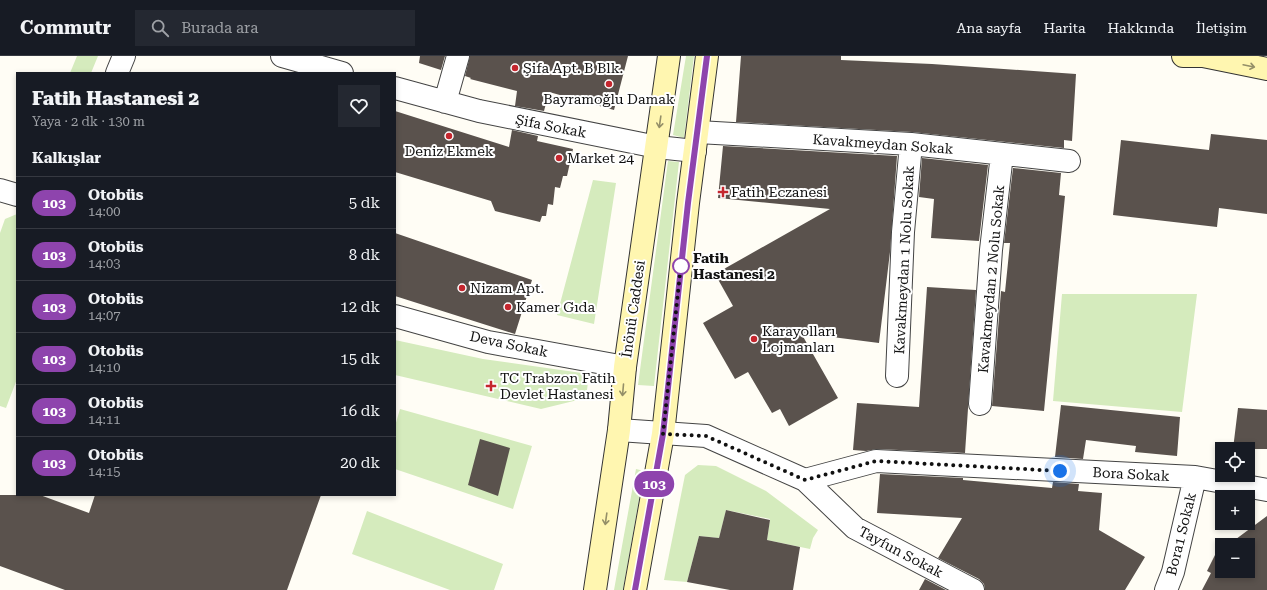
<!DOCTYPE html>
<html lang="tr">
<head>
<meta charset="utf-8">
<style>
  body { margin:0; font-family:"Roboto Serif",serif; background:#242831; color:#f1f3f6; height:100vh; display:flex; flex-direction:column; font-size:15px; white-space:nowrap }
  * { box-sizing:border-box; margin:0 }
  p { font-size:13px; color:#9ea1a6 }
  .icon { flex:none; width:22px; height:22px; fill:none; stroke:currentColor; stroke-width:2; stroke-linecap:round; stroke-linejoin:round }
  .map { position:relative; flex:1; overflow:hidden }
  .panel { position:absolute; left:16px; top:16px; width:380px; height:424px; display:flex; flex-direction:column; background:#171b24; border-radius:0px; box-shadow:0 2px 6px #0003 }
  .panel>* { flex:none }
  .badge { padding:0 8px; border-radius:13px; font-size:14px; line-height:26px }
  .tools { position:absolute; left:1215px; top:386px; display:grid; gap:8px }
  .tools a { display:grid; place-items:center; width:40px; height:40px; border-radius:0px; background:#171b24; box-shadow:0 2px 6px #0003; font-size:20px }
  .you { position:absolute; width:20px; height:20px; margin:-10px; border:3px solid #fff; border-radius:50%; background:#1a73e8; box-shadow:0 0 0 6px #1a73e833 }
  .map>.badge { position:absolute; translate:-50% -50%; box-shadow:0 0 0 2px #fff }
  h2 { padding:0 16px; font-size:15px; line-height:36px }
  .round { display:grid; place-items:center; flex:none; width:42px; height:42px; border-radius:0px; background:#242831 }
  .head { display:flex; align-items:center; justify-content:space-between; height:68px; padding:0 16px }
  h1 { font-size:19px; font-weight:800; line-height:30px }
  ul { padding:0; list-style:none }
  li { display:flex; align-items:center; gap:12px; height:52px; padding:0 16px; border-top:1px solid #363941 }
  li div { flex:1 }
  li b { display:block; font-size:15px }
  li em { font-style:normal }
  li .badge { min-width:44px; font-weight:700; text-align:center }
  header { display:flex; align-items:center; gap:24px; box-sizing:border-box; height:56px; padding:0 20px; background:#171b24; border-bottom:1px solid #363941 }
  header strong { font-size:19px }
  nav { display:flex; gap:22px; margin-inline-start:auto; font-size:14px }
  .search { width:280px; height:36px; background:#242831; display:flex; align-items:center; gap:10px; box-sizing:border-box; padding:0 14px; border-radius:0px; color:#9ea1a6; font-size:15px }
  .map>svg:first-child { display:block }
</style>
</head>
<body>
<header>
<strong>Commutr</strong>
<div class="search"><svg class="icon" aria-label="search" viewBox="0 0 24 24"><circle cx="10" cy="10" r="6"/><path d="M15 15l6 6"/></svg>Burada ara</div>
<nav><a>Ana sayfa</a><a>Harita</a><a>Hakkında</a><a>İletişim</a></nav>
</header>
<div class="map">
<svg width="1267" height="534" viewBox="0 0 1267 534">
  <rect width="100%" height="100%" fill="#fffdf5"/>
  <!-- green -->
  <path fill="#d5ebbd" d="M77 0H98L91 17H70Z
    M686 0H694L684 82 673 79Z
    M668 105 679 106 654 330 638 329Z
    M593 124 616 127 594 268 557 259Z
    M17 158V323L6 352 0 350V177L5 163Z
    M1062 238H1197L1182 356 1053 345Z
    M395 284 483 303 589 318 586 342 541 353 395 319Z
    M400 353 532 390 513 453 395 413V370Z
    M698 409 716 410 766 435 818 474 813 482 810 493 767 484 770 463 726 454 719 482 699 480 687 526 664 524 685 419Z
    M636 413 644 415 623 534H614Z
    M367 455 503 508 494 534H450L352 498Z"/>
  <!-- building -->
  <path fill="#5a524d" d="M420 0H445L441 14 419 7Z
    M470 0H628L614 54 549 36 544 55 515 50 517 35 470 23 471 22 465 20Z
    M741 0H841V4L932 8 1076 18 1072 85 1064 84V92L912 76 736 66Z
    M395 55 509 91 512 74 538 80 537 85 573 93 567 120H563L560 132 555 131 553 149 548 148 546 160H542L540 166 495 155 491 145 395 116Z
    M1211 78 1267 84V158L1219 152 1217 171 1113 159 1121 84 1209 94Z
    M723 90 897 100 890 196 879 287 801 277 838 342 789 370 780 353 772 357 748 316 735 323 703 267 733 250 715 218 830 153 718 142Z
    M922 102 988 109 979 185 931 182 934 143 919 141Z
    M1013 112 1061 117 1059 139 1065 140 1044 355 992 350 1001 235 1005 236 1010 187H1004Z
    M395 177 532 224 515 278 395 240Z
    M927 231 976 234 965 397 877 393 866 395 853 394 857 347 919 351Z
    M1061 349 1180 361 1177 400 1135 396 1136 390 1086 384 1083 403 1055 401Z
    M1238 352 1267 354V393H1233Z
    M480 383 510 392 498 440 468 429Z
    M880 418 963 422V424L1052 432 1053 426 1079 428 1078 435 1102 437 1099 474 1145 501 1125 534H985L984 528 979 523 938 502 962 462 877 457Z
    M0 439H40L89 457 95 439H321L287 534H65L0 510Z
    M726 454 770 464 767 484 800 491 793 534H730L687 526 699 480 719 482Z
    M1267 460V534H1202L1211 517 1207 515 1215 499 1222 494V515H1248V489H1228Z
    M925 523 946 534H919Z"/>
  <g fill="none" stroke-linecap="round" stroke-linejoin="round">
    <!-- street casing -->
    <g stroke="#444" stroke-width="24">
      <path id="street" d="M282 0 342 17
        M117 17 124 0
        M395 32 479 55 657 91 695 95
        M445 46 458 0
        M698 76 911 88 1069 105
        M0 134 17 139
        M395 260 488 286 625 311
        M897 320 903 176 911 88
        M980 348 991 194 1002 98
        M619 374 706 380 805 424 855 472 973 534
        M805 424 876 405 1195 421 1267 434
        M1166 534 1173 516 1195 421"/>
    </g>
    <!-- secondary casing -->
    <g stroke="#333" stroke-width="24">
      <path id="secondary" d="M1183 0H1204
        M1203 0 1267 13
        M595 534 619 374 625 311 669 0
        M635 534 663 378 688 147 707 0"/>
    </g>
    <!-- street -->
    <use href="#street" stroke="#fff" stroke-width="22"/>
    <!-- secondary -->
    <use href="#secondary" stroke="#fff6b0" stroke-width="22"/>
  </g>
  <!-- one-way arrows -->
  <defs><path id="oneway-shaft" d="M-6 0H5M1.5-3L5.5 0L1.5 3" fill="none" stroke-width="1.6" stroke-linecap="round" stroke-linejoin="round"/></defs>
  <g stroke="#948f68">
    <use href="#oneway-shaft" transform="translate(1249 10) rotate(12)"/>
    <use href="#oneway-shaft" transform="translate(660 66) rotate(98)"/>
    <use href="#oneway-shaft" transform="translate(623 334) rotate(95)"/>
    <use href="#oneway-shaft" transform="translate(606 463) rotate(98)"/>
  </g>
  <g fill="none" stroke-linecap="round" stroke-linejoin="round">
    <!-- line casing -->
    <g stroke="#fff" stroke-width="9">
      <path id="line" d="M635 534 663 378 688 147 707 0"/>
    </g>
    <!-- line -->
    <use href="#line" stroke="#8e44ad" stroke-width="6"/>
    <!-- walk -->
    <path stroke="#111" stroke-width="4" stroke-dasharray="0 7.2" d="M681 210V208L663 378 706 380 805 424 876 405 1060 415"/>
  </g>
  <!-- markers -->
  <g fill="#c4262e" stroke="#fff" stroke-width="1.5">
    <circle cx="515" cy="12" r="4"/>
    <circle cx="609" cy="28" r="4"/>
    <circle cx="449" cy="80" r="4"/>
    <circle cx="559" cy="102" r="4"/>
    <path d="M721 130h4v4h4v4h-4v4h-4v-4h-4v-4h4z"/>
    <circle cx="462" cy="232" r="4"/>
    <circle cx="508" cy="251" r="4"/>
    <circle cx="754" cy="283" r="4"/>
    <path d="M489 324h4v4h4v4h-4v4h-4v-4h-4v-4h4z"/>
  </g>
  <circle fill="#fff" stroke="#8e44ad" stroke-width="2" cx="681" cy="210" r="8"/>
  <g text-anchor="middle" stroke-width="4" stroke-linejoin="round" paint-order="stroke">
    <!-- poi labels -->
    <g font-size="14" fill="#111" stroke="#fff" text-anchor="start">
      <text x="523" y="17">Şifa Apt. B Blk.</text>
      <text x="609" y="48" text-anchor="middle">Bayramoğlu Damak</text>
      <text x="449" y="100" text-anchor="middle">Deniz Ekmek</text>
      <text x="567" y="107">Market 24</text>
      <text x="731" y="141">Fatih Eczanesi</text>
      <text x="470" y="237">Nizam Apt.</text>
      <text x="516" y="256">Kamer Gıda</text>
      <text x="762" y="280">Karayolları<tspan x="762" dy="16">Lojmanları</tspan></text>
      <text x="500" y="327">TC Trabzon Fatih<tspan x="500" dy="16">Devlet Hastanesi</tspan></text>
    </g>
    <!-- street labels -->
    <g font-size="14" fill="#111" stroke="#fff">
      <text transform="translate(551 70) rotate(11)" y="5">Şifa Sokak</text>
      <text transform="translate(883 88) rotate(4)" y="5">Kavakmeydan Sokak</text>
      <text transform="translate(904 204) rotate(-87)" y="5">Kavakmeydan 1 Nolu Sokak</text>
      <text transform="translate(991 223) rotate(-85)" y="5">Kavakmeydan 2 Nolu Sokak</text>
      <text transform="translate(633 253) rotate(-82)" y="5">İnönü Caddesi</text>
      <text transform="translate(509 288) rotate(12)" y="5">Deva Sokak</text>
      <text transform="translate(1131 418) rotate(3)" y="5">Bora Sokak</text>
      <text transform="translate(1181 478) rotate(-76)" y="5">Bora1 Sokak</text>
      <text transform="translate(901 496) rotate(28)" y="5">Tayfun Sokak</text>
    </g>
    <!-- stop labels -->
    <g font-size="14" font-weight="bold" fill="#111" stroke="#fff" text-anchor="start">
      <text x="693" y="207">Fatih<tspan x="693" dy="16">Hastanesi 2</tspan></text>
    </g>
  </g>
</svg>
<div class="tools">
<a><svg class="icon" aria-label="locate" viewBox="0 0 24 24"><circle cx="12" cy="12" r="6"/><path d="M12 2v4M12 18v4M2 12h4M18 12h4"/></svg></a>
<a>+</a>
<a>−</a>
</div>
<div class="you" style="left:1060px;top:415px"></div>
<b class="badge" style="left:654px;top:428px;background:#8e44ad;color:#fff">103</b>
<section class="panel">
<div class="head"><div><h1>Fatih Hastanesi 2</h1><p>Yaya · 2 dk · 130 m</p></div><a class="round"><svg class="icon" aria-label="heart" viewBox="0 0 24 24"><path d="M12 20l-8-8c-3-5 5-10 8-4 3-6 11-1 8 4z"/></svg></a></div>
<h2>Kalkışlar</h2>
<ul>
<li><span class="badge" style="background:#8e44ad;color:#fff">103</span><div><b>Otobüs</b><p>14:00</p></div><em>5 dk</em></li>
<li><span class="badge" style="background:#8e44ad;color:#fff">103</span><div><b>Otobüs</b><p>14:03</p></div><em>8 dk</em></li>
<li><span class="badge" style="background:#8e44ad;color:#fff">103</span><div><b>Otobüs</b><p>14:07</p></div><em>12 dk</em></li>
<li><span class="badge" style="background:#8e44ad;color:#fff">103</span><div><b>Otobüs</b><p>14:10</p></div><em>15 dk</em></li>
<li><span class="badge" style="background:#8e44ad;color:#fff">103</span><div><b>Otobüs</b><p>14:11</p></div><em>16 dk</em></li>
<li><span class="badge" style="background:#8e44ad;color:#fff">103</span><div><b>Otobüs</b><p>14:15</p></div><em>20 dk</em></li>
</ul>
</section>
</div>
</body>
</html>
